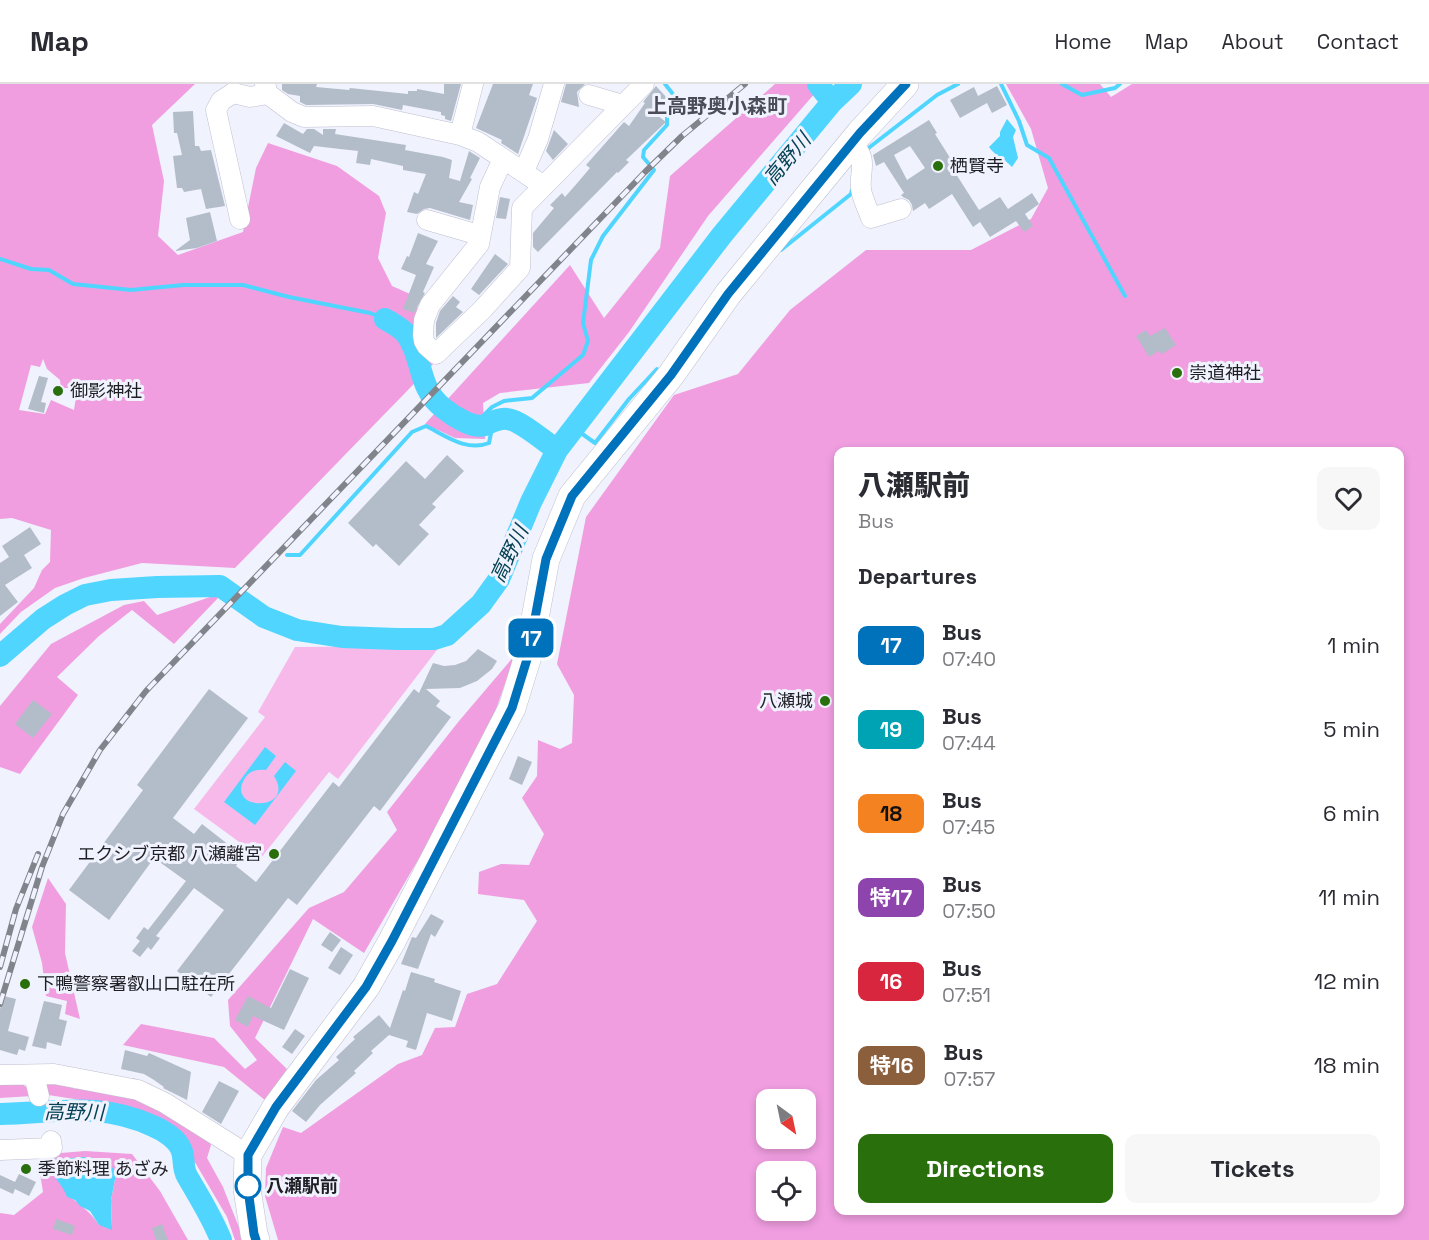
<!DOCTYPE html>
<html lang="en">
<head>
<meta charset="utf-8">
<style>
  body { margin:0; font-family:"Space Grotesk","Noto Sans JP",sans-serif; background:#f7f7f7; color:#2b2b33; height:100vh; display:flex; flex-direction:column; font-size:22px; white-space:nowrap }
  * { box-sizing:border-box; margin:0 }
  p { font-size:20px; color:#7c7c81 }
  .icon { flex:none; width:33px; height:33px; fill:none; stroke:currentColor; stroke-width:2; stroke-linecap:round; stroke-linejoin:round }
  .map { position:relative; flex:1; overflow:hidden }
  .details { position:absolute; left:834px; top:363px; width:570px; height:768px; display:flex; flex-direction:column; background:#fff; border-radius:12px; box-shadow:0 3px 9px #0003 }
  .details>* { flex:none }
  .badge { padding:0 12px; border-radius:9px; font-size:21px; line-height:39px }
  .needle { width:39px; rotate:147deg }
  .controls { position:absolute; left:756px; top:1005px; display:grid; gap:12px }
  .controls a { display:grid; place-items:center; width:60px; height:60px; border-radius:12px; background:#fff; box-shadow:0 3px 9px #0003; font-size:30px }
  .map>.badge { position:absolute; translate:-50% -50%; box-shadow:0 0 0 3px #fff }
  h2 { padding:0 24px; font-size:22px; line-height:54px }
  .round { display:grid; place-items:center; flex:none; width:63px; height:63px; border-radius:12px; background:#f7f7f7 }
  .head { display:flex; align-items:center; justify-content:space-between; height:102px; padding:0 24px }
  h1 { font-size:28px; font-weight:800; line-height:45px }
  .button { display:flex; gap:12px; margin-top:auto; padding:12px 24px }
  .button a { flex:1; height:69px; border-radius:12px; background:#296f0c; color:#fff; font-size:24px; font-weight:800; line-height:69px; text-align:center }
  .button a+a { background:#f7f7f7; color:#2b2b33 }
  ul { padding:0; list-style:none }
  li { display:flex; align-items:center; gap:18px; height:84px; padding:0 24px }
  li div { flex:1 }
  li b { display:block; font-size:22px }
  li em { font-style:normal }
  li .badge { min-width:66px; font-weight:700; text-align:center }
  header { display:flex; align-items:center; gap:36px; box-sizing:border-box; height:84px; padding:0 30px; background:#fff; border-bottom:2px solid #e1e1e2 }
  header strong { font-size:28px }
  nav { display:flex; gap:33px; margin-inline-start:auto; font-size:21px }
  .map>svg:first-child { display:block }
</style>
</head>
<body>
<header>
<strong>Map</strong>
<nav><a>Home</a><a>Map</a><a>About</a><a>Contact</a></nav>
</header>
<div class="map">
<svg width="1429" height="1156" viewBox="0 0 1429 1156">
  <rect width="100%" height="100%" fill="#f0f2fe"/>
  <!-- green -->
  <path fill="#f7b9ea" d="M440 562 338 695 329 688 261 774 194 725 265 633 258 628 295 563Z"/>
  <!-- forest -->
  <path fill="#f09ee0" fill-rule="evenodd" d="M0 0H195L152 41 164 97 158 152 178 171 243 148 256 84 268 59 337 82 379 112 386 129 378 174 392 202 410 210 431 249 440 273 235 484 142 479 84 494 55 504 21 528 0 550V540L34 504 42 486 50 478 51 446 12 434 0 435ZM43 275 47 285 60 296 61 304H70L78 300 74 326 51 316 45 330 19 326 31 281 40 283Z
    M775 0H823L708 132 629 248 589 299 500 309 483 319 485 355 455 354 425 340 570 181 604 234 660 164 670 92Z
    M1006 0H1100L1111 13 1132 0H1429V1156H278L265 1112 266 1084 283 1043 301 1049 398 980 422 971 435 944 455 943 467 910 497 900 537 837 524 816 478 810 479 788 501 780 529 781 544 750 522 714 537 692 538 656 560 665 572 659 574 611 557 580 586 433 674 311 738 290 790 226 866 166H971L1031 135 1048 104 1031 45ZM838 368H1400V1126H838ZM766 1016H806V1054H766ZM766 1088H806V1126H766Z
    M216 511 218 514 174 560 132 526 99 552 57 593 78 611 20 690 0 683V622L51 560 124 521 144 517 157 531Z
    M515 571 493 634 440 738 364 869 313 835 255 954 287 985 266 1017 224 983 123 961 141 940 214 954 245 985 257 976 230 942 228 916 309 824 344 808 397 746 387 728 459 637Z
    M48 794 66 820 65 869 80 935 65 930 67 917 46 912 42 879 32 843Z
    M133 994 150 1000 164 1011 203 1045 211 1061 207 1074 223 1103 244 1156H235L227 1133 196 1080 166 1045 127 1023 48 1011 0 1014V995H14L34 1008 45 997 65 998 75 1005 91 1001 102 1002 107 1010 128 1012Z
    M85 1067 132 1070 160 1107 188 1156H0V1129L14 1131 43 1108 37 1071ZM116 1090 111 1116 112 1141H99C91 1128 83 1124 72 1114 66 1108 62 1100 57 1094Z"/>
  <!-- water -->
  <path fill="#50d5ff" d="M1007 35 1016 46 1013 53 1018 74 1012 83C1005 75 995 72 989 63L1000 52V48Z
    M265 663 276 672 266 686C258 685 250 686 245 694 224 728 297 728 274 692L285 678 296 687 255 741 224 718Z
    M83 1073 103 1075 114 1085 116 1090 111 1116 112 1146 99 1141 90 1127 80 1122 75 1116 67 1113C62 1098 49 1091 48 1078L51 1076Z"/>
  <g fill="none" stroke-linecap="round" stroke-linejoin="round">
    <!-- stream -->
    <path stroke="#50d5ff" stroke-width="4" d="M1001 0 1019 37 1027 61 1049 74 1125 212
      M1062 0 1082 11 1115 4 1120 0
      M866 66 937 11 958 0
      M781 166 851 110 852 106
      M0 175 31 185 49 186 73 200 131 206 183 201H243L289 213 370 229 385 235
      M574 344 595 359 629 315 657 285
      M287 471H300L412 348 426 342C446 352 467 368 489 359L491 349 484 331 492 323 504 317 532 314 583 271 588 257 583 239 591 176 603 152 654 86 643 73 644 66 667 41V28L676 14 665 0"/>
    <!-- river -->
    <path stroke="#50d5ff" stroke-width="22" d="M818 0 832 18
      M385 235C393 240 402 244 407 251 424 276 417 303 443 324 453 332 473 345 485 341 492 338 499 334 507 335 520 336 545 358 557 366
      M0 572 43 535 65 521 85 511 111 506 157 503 220 502 264 533 297 546 342 553 397 555H434L447 551 481 520 499 495 531 418 557 366 722 151 832 18 851 0
      M0 1030C57 1029 98 1017 153 1042 163 1046 177 1055 181 1065 185 1073 182 1083 187 1092 199 1113 212 1133 221 1156"/>
  </g>
  <!-- building -->
  <path fill="#b3bdc9" fill-rule="evenodd" d="M282 0H317L316 3 349 6 350 4 408 10V7H417V5L444 10V0H461L451 37 445 35V32L441 31V28L403 21 402 26 373 20 306 21 300 18V12L288 10 282 6Z
    M493 0H533L529 11 537 14 518 70 501 59 502 56 476 44Z
    M566 0H585L577 8 579 23 561 18Z
    M656 2 667 14 653 28 666 38 626 76 629 78 618 89 617 88 538 168 533 163V149L554 124 550 121 562 109 565 113 579 97 590 84 586 81 624 38 629 42 645 19 643 18Z
    M997 2 1007 21 992 29 987 19 960 34 950 16 974 3 978 12Z
    M193 27 195 62H199L201 67 211 66 225 122 206 125 201 105 184 108 182 104H177L173 72 182 71 177 49H174L173 28Z
    M929 36 937 49 935 50 959 88 956 90 979 126 1000 113 1008 125 1032 109 1039 120 1025 130 1033 142 1024 148 1016 137 990 153 980 138 973 143 952 110 929 125 925 119 913 127 912 121 909 116 903 113 901 111 904 109 884 78 876 82 873 71ZM910 62 925 84 907 96 894 71Z
    M284 39 303 50 307 45H314L323 51V45H336L335 50 406 61 405 66 443 73 452 76 449 94 460 97 469 67 472 69 480 74 470 94 472 95 459 118 473 121 470 136 430 124 424 125 417 130 407 128 414 108 418 110 426 90 403 86V82L371 75 370 81 356 79 358 67 314 62 310 69 276 52Z
    M554 46 568 60 553 76 546 67Z
    M500 113 510 115 506 135 496 134Z
    M210 128 217 157 197 164 175 167 190 156 186 134Z
    M418 149 438 157 426 180 434 183 423 208 425 209 414 229 403 225 416 191 401 185 407 172 409 173Z
    M495 170 508 180 479 211 471 205Z
    M453 212 460 218 456 223 463 228 436 254V239L440 227Z
    M1165 244 1176 261 1162 270 1159 267 1149 273 1136 252 1146 246 1150 252Z
    M39 292 48 294 41 318 46 319 44 329 28 325Z
    M447 371 464 387 432 420 436 423 419 441 429 450 399 482 376 460 373 463 348 439 406 377 425 395Z
    M30 443 41 460 24 471 32 484 5 501 18 518 0 532V479L9 473 2 462Z
    M478 565 497 577 492 585 477 597 460 604 426 605 440 617 436 622 451 633 380 727 374 722 297 821 288 814 211 913 177 887 224 826 194 804 156 852 160 854 151 866 148 863 140 873 132 867 140 857 136 854 144 843 148 846 186 797 154 774 109 836 69 806 143 706 137 701 209 605 248 634 173 734 194 750 202 740 243 772 236 782 256 798 333 698 339 703 414 605 419 609 433 579 444 582 455 581 466 577Z
    M33 616 52 630 33 654 15 640Z
    M518 672 532 678 522 701 509 695Z
    M431 830 444 837 435 853 431 850 418 885 401 880 412 853 416 854Z
    M330 848 341 856 332 868 321 861Z
    M341 863 353 871 340 891 328 884Z
    M290 885 309 894 284 946 253 932 248 943 235 936 248 912 271 924Z
    M411 888 435 895 434 898 461 907 452 937 427 929 416 966 406 963 408 957 389 951 371 967 373 969 354 987 356 989 320 1021 306 1038 292 1027 316 996 339 976 336 973 355 955 353 953 379 931 390 944 403 906 405 907Z
    M4 912 16 915 8 947 29 953 25 967 19 965 17 971 0 966V925Z
    M44 917 62 921 59 935 67 937 61 962 47 958 46 965 32 962Z
    M295 945 305 952 292 970 282 963Z
    M125 966 147 972 149 969 191 988 187 1016 163 1004 164 1003 154 996 144 990 121 985Z
    M219 997 239 1007 221 1040 202 1028Z
    M19 1090 36 1098 29 1112 15 1105 13 1110 0 1104V1091L15 1098Z
    M56 1135 75 1142 72 1151 53 1145Z
    M162 1140 168 1156H156L152 1144Z"/>
  <g fill="none" stroke-linecap="round" stroke-linejoin="round">
    <!-- minor casing -->
    <g stroke="#bdbfce" stroke-width="21">
      <path id="minor" d="M265 0 268 10 292 28 304 33 373 32 460 51 478 58 544 102
        M589 11 623 21
        M460 51 473 0
        M852 59C869 76 859 86 861 105 862 114 868 125 871 134L901 125
        M503 75 490 103 479 160 430 221 424 236 423 251 424 257 427 262 436 270 482 226 520 184 522 124 644 0
        M524 87 538 55 554 0
        M240 135 216 26 221 17 233 9 250 13 268 10
        M427 136 479 151
        M0 991 54 990 138 1006 165 1019 248 1071
        M34 991 39 1012
        M0 1066 52 1064 51 1057"/>
    </g>
    <!-- highway casing -->
    <g stroke="#bdbfce" stroke-width="28">
      <path id="highway" d="M256 1156 254 1150 247 1105 248 1071 276 1023 366 903 392 857 512 624 528 572 546 475 572 412 671 291 728 210 860 49 905 0"/>
    </g>
    <!-- minor -->
    <use href="#minor" stroke="#fff" stroke-width="20"/>
    <!-- highway -->
    <use href="#highway" stroke="#fff" stroke-width="27"/>
    <!-- rail casing -->
    <g stroke="#82848c" stroke-width="6">
      <path id="rail" d="M0 883 16 825 38 770
        M0 920 42 783 63 730 100 666 146 607 645 88 682 52 745 0"/>
    </g>
    <!-- rail -->
    <use href="#rail" stroke="#f0f2fe" stroke-width="4" stroke-dasharray="11" stroke-linecap="butt"/>
  </g>
  <g fill="none" stroke-linecap="round" stroke-linejoin="round">
    <!-- line casing -->
    <g stroke="#fff" stroke-width="14">
      <path id="line" d="M256 1156 254 1150 248 1105V1071L276 1023 366 903 392 857 512 624 528 572 546 475 572 412 671 291 728 210 860 49 906 0"/>
    </g>
    <!-- line -->
    <use href="#line" stroke="#0072bc" stroke-width="9"/>
  </g>
  <!-- markers -->
  <g fill="#296f0c" stroke="#f0f2fe" stroke-width="2">
    <circle cx="938" cy="82" r="6"/>
    <circle cx="1177" cy="289" r="6"/>
    <circle cx="58" cy="307" r="6"/>
    <circle cx="825" cy="617" r="6"/>
    <circle cx="274" cy="770" r="6"/>
    <circle cx="25" cy="900" r="6"/>
    <circle cx="26" cy="1085" r="6"/>
  </g>
  <circle fill="#fff" stroke="#0072bc" stroke-width="3" cx="248" cy="1102" r="12"/>
  <g text-anchor="middle" stroke-width="6" stroke-linejoin="round" paint-order="stroke">
    <!-- poi labels -->
    <g font-size="18" fill="#1e1f24" stroke="#f0f2fe" text-anchor="start">
      <text x="950" y="88">栖賢寺</text>
      <text x="1189" y="295">崇道神社</text>
      <text x="70" y="313">御影神社</text>
      <text x="813" y="623" text-anchor="end">八瀬城</text>
      <text x="262" y="776" text-anchor="end">エクシブ京都 八瀬離宮</text>
      <text x="37" y="906">下鴨警察署叡山口駐在所</text>
      <text x="38" y="1091">季節料理 あざみ</text>
    </g>
    <!-- stop labels -->
    <g font-size="18" font-weight="bold" fill="#1e1f24" stroke="#f0f2fe" text-anchor="start">
      <text x="266" y="1108">八瀬駅前</text>
    </g>
    <!-- neighbourhood labels -->
    <g font-size="20" font-weight="bold" fill="#4a4c58" stroke="#f0f2fe">
      <text x="717" y="29">上高野奥小森町</text>
    </g>
    <!-- water labels -->
    <g font-size="20" font-style="italic" fill="#054253" stroke="#f0f2fe">
      <text transform="translate(787 75) rotate(-50)" y="7">高野川</text>
      <text transform="translate(509 470) rotate(-64)" y="7">高野川</text>
      <text transform="translate(74 1028) rotate(1)" y="7">高野川</text>
    </g>
  </g>
</svg>
<div class="controls">
<a><svg class="needle" viewBox="-14 -14 28 28"><path d="M0-13l5 13h-10z" fill="#e53935"/><path d="M0 13l5-13h-10z" fill="#7c7c81"/></svg></a>
<a><svg class="icon" aria-label="locate" viewBox="0 0 24 24"><circle cx="12" cy="12" r="6"/><path d="M12 2v4M12 18v4M2 12h4M18 12h4"/></svg></a>
</div>
<b class="badge" style="left:531px;top:554px;background:#0072bc;color:#fff">17</b>
<section class="details">
<div class="head"><div><h1>八瀬駅前</h1><p>Bus</p></div><a class="round"><svg class="icon" aria-label="heart" viewBox="0 0 24 24"><path d="M12 20l-8-8c-3-5 5-10 8-4 3-6 11-1 8 4z"/></svg></a></div>
<h2>Departures</h2>
<ul>
<li><span class="badge" style="background:#0072bc;color:#fff">17</span><div><b>Bus</b><p>07:40</p></div><em>1 min</em></li>
<li><span class="badge" style="background:#00a3b4;color:#fff">19</span><div><b>Bus</b><p>07:44</p></div><em>5 min</em></li>
<li><span class="badge" style="background:#f58220;color:#111">18</span><div><b>Bus</b><p>07:45</p></div><em>6 min</em></li>
<li><span class="badge" style="background:#8e44ad;color:#fff">特17</span><div><b>Bus</b><p>07:50</p></div><em>11 min</em></li>
<li><span class="badge" style="background:#d7263d;color:#fff">16</span><div><b>Bus</b><p>07:51</p></div><em>12 min</em></li>
<li><span class="badge" style="background:#8b5e3c;color:#fff">特16</span><div><b>Bus</b><p>07:57</p></div><em>18 min</em></li>
</ul>
<div class="button"><a>Directions</a><a>Tickets</a></div>
</section>
</div>
</body>
</html>
